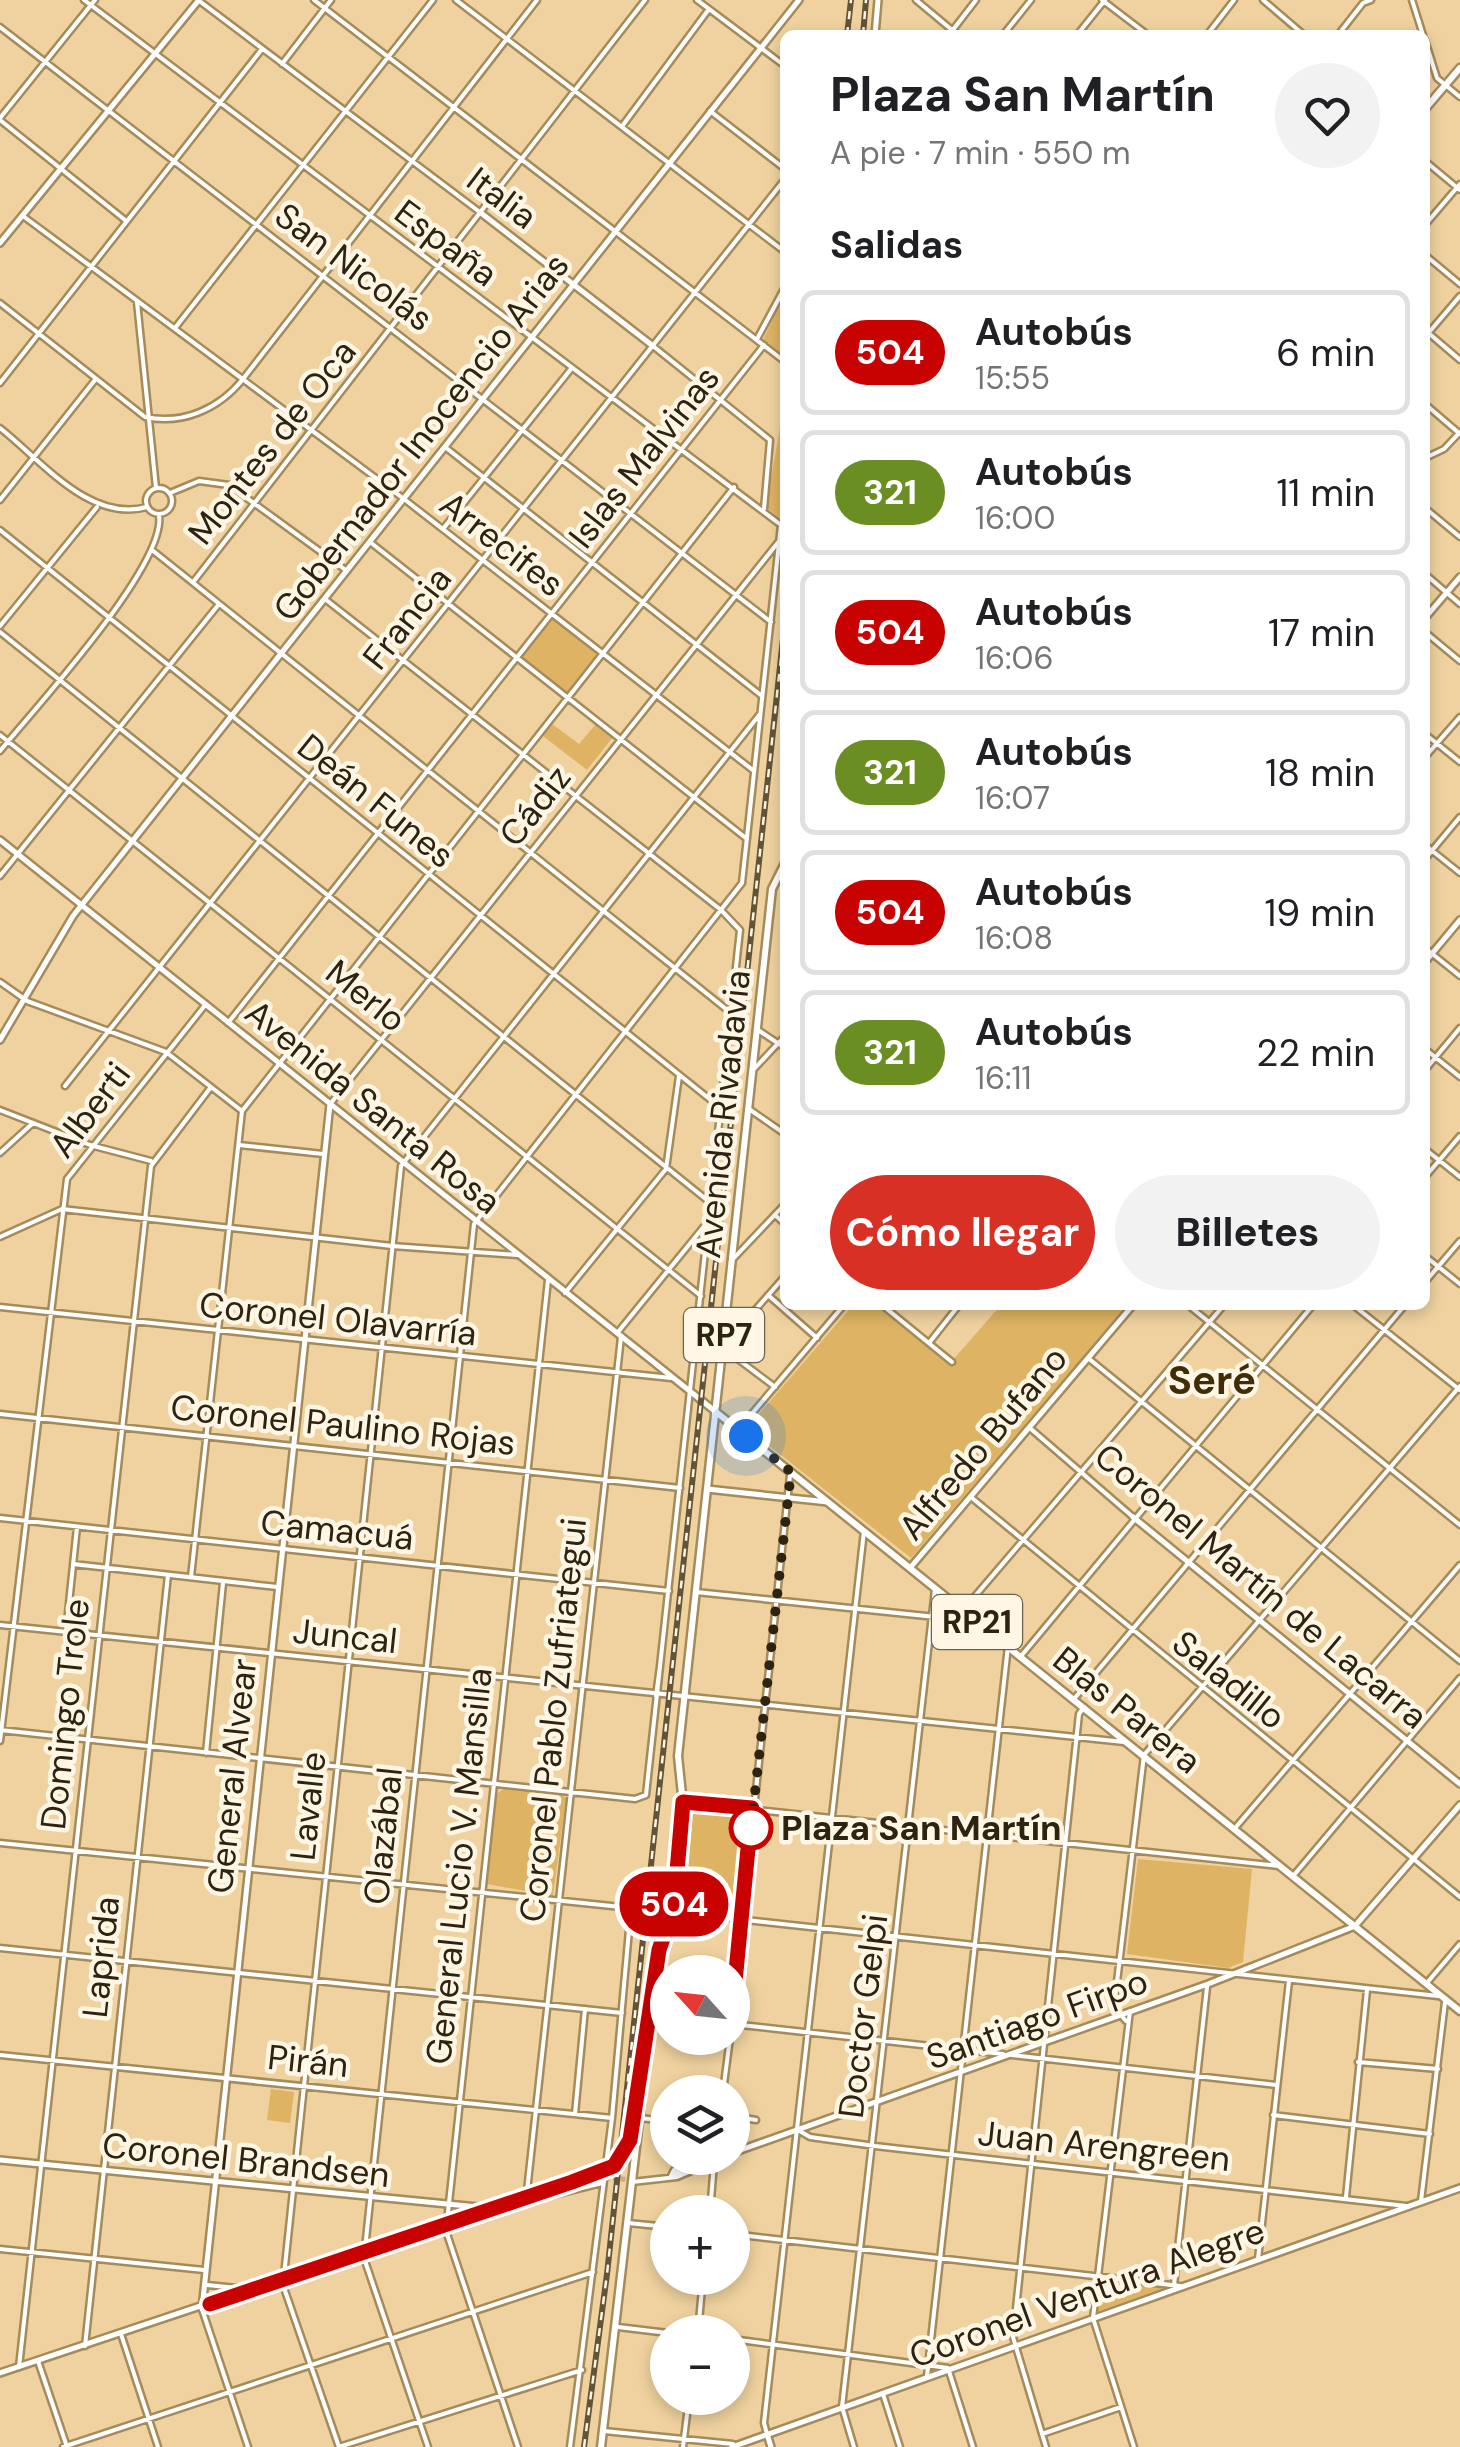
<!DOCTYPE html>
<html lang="es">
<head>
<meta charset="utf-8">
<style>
  body { margin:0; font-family:"DM Sans",sans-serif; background:#f2f2f2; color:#202124; height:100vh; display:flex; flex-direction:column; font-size:38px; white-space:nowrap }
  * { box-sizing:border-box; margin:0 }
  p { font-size:32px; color:#757577 }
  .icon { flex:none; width:55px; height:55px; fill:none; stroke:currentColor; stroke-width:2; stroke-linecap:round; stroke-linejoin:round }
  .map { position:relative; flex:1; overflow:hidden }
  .drawer { position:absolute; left:780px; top:30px; width:650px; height:1280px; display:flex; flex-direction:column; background:#fff; border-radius:15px; box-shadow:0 5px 15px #0003 }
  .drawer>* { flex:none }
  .badge { padding:0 20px; border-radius:32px; font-size:35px; line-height:65px }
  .needle { width:65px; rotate:297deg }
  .buttons { position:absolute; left:650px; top:1955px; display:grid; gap:20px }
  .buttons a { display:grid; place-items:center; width:100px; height:100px; border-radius:50%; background:#fff; box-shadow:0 5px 15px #0003; font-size:50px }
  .you { position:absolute; width:50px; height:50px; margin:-25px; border:8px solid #fff; border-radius:50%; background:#1a73e8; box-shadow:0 0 0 15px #1a73e833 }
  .map>.badge { position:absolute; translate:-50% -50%; box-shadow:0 0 0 5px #fff }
  h2 { padding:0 50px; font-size:38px; line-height:90px }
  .round { display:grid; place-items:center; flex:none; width:105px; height:105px; border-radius:52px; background:#f2f2f2 }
  .overview { display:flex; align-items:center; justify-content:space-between; height:170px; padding:0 50px }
  h1 { font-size:48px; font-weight:700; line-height:75px }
  .primary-button { display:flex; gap:20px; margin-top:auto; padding:20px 50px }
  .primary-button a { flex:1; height:115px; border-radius:60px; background:#d93025; color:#fff; font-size:40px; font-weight:700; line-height:115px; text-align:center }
  .primary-button a+a { background:#f2f2f2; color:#202124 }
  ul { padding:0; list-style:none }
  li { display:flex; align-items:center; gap:30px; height:125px; margin:0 20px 15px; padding:0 30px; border:5px solid #e0e0e0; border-radius:15px }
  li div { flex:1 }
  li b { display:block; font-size:38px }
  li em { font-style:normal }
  li .badge { min-width:110px; font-weight:700; text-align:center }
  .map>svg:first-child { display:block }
</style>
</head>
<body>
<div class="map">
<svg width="1460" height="2447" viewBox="0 0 1460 2447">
  <rect width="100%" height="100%" fill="#efd29f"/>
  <!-- green -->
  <path fill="#deb363" d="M785 294V357L763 340Z
    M785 400V523L766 507Z
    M552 618 600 656 569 696 521 657Z
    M552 724 579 744 596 724 613 737 587 770 543 736Z
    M853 1305H881L951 1362 1001 1305H1128L911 1558 747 1428Z
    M506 1787 559 1792 566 1798 553 1896 487 1884 495 1795Z
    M693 1806 749 1815 739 1908 734 1915 679 1907 689 1810Z
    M1138 1859 1252 1869 1243 1962 1228 1968 1127 1954Z
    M271 2089 294 2092 290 2123 267 2120Z
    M1104 2278 1166 2286 1167 2287 1096 2312 1098 2284Z"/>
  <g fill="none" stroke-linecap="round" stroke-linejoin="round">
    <!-- secondary-tunnel -->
    <path stroke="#c8af82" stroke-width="5" stroke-dasharray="5 2.5" stroke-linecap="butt" d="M598 2173 618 2163 630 2140
      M598 2177 635 2180"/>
    <!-- minor casing -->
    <g stroke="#a68b5a" stroke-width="9">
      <path id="minor" d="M84 0 781 525 742 883 474 1224 364 2258 428 2447
        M198 0 481 213
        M314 0 784 361
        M456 0 785 252
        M697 0 785 66
        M916 0 952 30
        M1102 0 1148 35
        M1263 0 1304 35
        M1412 0 1423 35
        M0 27 771 622
        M949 35 976 0
        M1003 35 1031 0
        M1077 35 1105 0
        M1207 35 1234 0
        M1338 35 1363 3 1371 0
        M1425 40 1437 78 1460 97
        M282 64 331 0
        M710 111 785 169
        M0 118 95 0
        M0 120 125 220
        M623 125 709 9
        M1425 161 1460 190
        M23 216 404 499 754 771
        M1425 225 1460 184
        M1425 255 1460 284
        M137 302 156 488
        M0 303 145 417C183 425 219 409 243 379L537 0
        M175 328 433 0
        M1425 330 1460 360
        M1425 337 1460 296
        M757 339 785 287
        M653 346 770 440 764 509
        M0 383 262 49
        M1425 404 1460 434
        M0 428C42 461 90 523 147 507
        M445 447 762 696
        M1425 458 1444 449 1460 432
        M146 501a13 13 0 1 1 26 0a13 13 0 1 1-26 0Z
        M170 493 199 481 229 485 347 571
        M0 500 95 380
        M1425 508 1460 537
        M443 529 571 369
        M0 530 722 1109
        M370 542 747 839
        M152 550 731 1013
        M1425 574 1460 604
        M194 581 645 0
        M0 626 97 507
        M0 632 712 1204
        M1425 632 1460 661
        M1425 734 1460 762
        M0 735 701 1296
        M0 751C35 708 167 565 159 515
        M1425 757 1460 717
        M1425 845 1460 873
        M1425 859 1460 817
        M0 876 219 604
        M1425 948 1460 976
        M0 982 27 1001 166 1052 242 1111
        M228 1023 764 345
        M758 1030 785 1048
        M1425 1049 1460 1077
        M754 1069 785 1036
        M1425 1070 1460 1028
        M65 1086 785 179
        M331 1103 780 540
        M749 1109 785 1134
        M0 1110 90 1145 151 1161
        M239 1145 323 1154
        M1425 1149 1460 1177
        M0 1153 33 1123
        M1425 1177 1460 1136
        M775 1215 785 1224
        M0 1237 62 1209 392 1246 517 1255
        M1425 1256 1460 1284
        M734 1258 785 1204
        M1425 1282 1460 1241
        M565 1293 666 1169 679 1076
        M768 1295 817 1338
        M882 1305 952 1362
        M1188 1305 1460 1525
        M1353 1305 1460 1390
        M0 1307 671 1378
        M618 1332 710 1219
        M724 1334 735 1333 785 1276
        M929 1343 959 1305
        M723 1348 775 1387
        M1088 1358 1460 1661
        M0 1414 680 1488
        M1031 1429 1133 1517
        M738 1430 844 1305
        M972 1498 1460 1897
        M0 1518 669 1591
        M73 1564 277 1587
        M191 1577 242 1111 734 487
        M696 1592 974 1621
        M964 1609 1224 1305
        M0 1625 1124 1742
        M66 1632 77 1527
        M1022 1655 1313 1305
        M656 1696 660 1666
        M1074 1699 1405 1305
        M0 1730 635 1799 646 1795 740 930 721 910 325 599
        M0 1741 67 1179 206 1004
        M206 1753 223 1583
        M683 1802 1279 1866
        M1236 1827 1460 1565
        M0 1843 631 1908 612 2118 570 2447
        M1294 1875 1460 1678
        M673 1912 1438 1996
        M0 1948 622 2013
        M1426 1984 1460 1944
        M1130 2011 1093 2318 1134 2447
        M732 2012 790 1475
        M652 2016 668 2017
        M1126 2021 1114 2007 1144 1755 1460 1386
        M732 2024 1003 2054
        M0 2055 612 2118
        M1012 2055 1276 2085
        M1358 2062 1438 2069
        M723 2092 730 2038
        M575 2114 585 2009
        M1273 2115 1430 2134
        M732 2116 756 2120
        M639 2118 668 2121
        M798 2130 810 2137 875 2146 1406 2206
        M671 2176 674 2170 708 2158
        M632 2182 677 2177 722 2158
        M527 2191 621 1337
        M522 2197 527 2191 605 2168
        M1346 2197 1367 1990
        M534 2200 602 2183
        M1421 2201 1445 2002
        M710 2212 714 2163
        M628 2223 668 2227
        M732 2234 1180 2286
        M0 2249 204 2270
        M1258 2259 1289 1981
        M207 2285 247 2289
        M1174 2285 1207 1987
        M202 2309 248 2447
        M618 2327 668 2333
        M698 2332 703 2278
        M121 2334 158 2447
        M732 2339 948 2368 973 2447
        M85 2346 168 1575
        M38 2361 67 2447
        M19 2367 151 1166 211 1087
        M927 2376 1008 1646
        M883 2394 900 2447
        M604 2431 733 2444
        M767 2434 764 2423 864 1531
        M1042 2434 1121 2407
        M63 2447 593 2272
        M339 2447 283 2285 401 1166 760 714
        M339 2447 582 2370
        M518 2447 446 2231 548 1280
        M683 2447 689 2398
        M854 2447 842 2407 935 1589
        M1046 2447 1013 2337 1079 1714 1084 1707"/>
    </g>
    <!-- tertiary casing -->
    <g stroke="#a68b5a" stroke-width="10">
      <path id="tertiary" d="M952 30 958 35
        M875 35 878 0
        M481 213 653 346
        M1425 618 1460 577
        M0 840 716 1412
        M1425 962 1460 920
        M0 1040 73 916 799 0
        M707 1489 828 1502
        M1133 1517 1460 1784
        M910 1568 1133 1305
        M732 2153 1208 1984 1355 1926 1460 1805
        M0 2160 488 2208
        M202 2309 330 1104
        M767 2434 771 2447
        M732 2447 1460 2188"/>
    </g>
    <!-- secondary casing -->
    <g stroke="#a68b5a" stroke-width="10">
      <path id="secondary" d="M0 243 199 0
        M630 2140 645 2054
        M675 2174 718 2158
        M205 2309 554 2192
        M0 2373 598 2173"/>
    </g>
    <!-- primary casing -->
    <g stroke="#a68b5a" stroke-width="11">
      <path id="primary" d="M1425 109 1460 68
        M716 1412 1460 2011
        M601 2447 659 1950 674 1906 684 1814 678 1756 772 889 785 863"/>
    </g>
    <!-- minor -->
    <use href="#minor" stroke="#fff" stroke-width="4"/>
    <!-- tertiary -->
    <use href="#tertiary" stroke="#fff" stroke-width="5"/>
    <!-- secondary -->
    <use href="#secondary" stroke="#fff" stroke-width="5"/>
    <!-- primary -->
    <use href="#primary" stroke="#fff" stroke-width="6"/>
    <!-- rail casing -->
    <g stroke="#645437" stroke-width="6">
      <path id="rail" d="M847 35 851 0
        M863 35 866 0
        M584 2447 607 2274 785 620"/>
    </g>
    <!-- rail -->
    <use href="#rail" stroke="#fff6e6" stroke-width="2.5" stroke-dasharray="8" stroke-linecap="butt"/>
  </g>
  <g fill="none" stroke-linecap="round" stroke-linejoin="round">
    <!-- line casing -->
    <g stroke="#fff" stroke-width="22">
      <path id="line" d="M210 2304 572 2182 614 2166 630 2140 659 1950 674 1906 683 1802 752 1808 732 2012"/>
    </g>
    <!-- line -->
    <use href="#line" stroke="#c70201" stroke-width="15"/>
    <!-- walk -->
    <path stroke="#2e230f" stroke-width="10" stroke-dasharray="0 18" d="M746 1436 791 1472 751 1828"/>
  </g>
  <!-- markers -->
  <circle fill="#fff" stroke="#c70201" stroke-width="5" cx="751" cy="1828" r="20"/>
  <g text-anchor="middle" stroke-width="9" stroke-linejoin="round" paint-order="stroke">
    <!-- shield labels -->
    <g fill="#fff6e6" stroke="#6d6250" stroke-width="2.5">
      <rect x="684" y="1308" width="80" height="54" rx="8"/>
      <rect x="932" y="1595" width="90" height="54" rx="8"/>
    </g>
    <g font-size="32" font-weight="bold" fill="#2e230f">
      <text x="724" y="1346">RP7</text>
      <text x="977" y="1633">RP21</text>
    </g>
    <!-- street labels -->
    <g font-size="35" fill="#2e230f" stroke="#fff6e6">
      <text transform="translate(502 198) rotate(37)" y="12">Italia</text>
      <text transform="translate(446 243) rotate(37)" y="12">España</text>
      <text transform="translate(354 267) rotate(37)" y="12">San Nicolás</text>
      <text transform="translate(421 437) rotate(-52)" y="12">Gobernador Inocencio Arias</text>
      <text transform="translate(272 442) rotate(-52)" y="12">Montes de Oca</text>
      <text transform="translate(644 457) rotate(-52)" y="12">Islas Malvinas</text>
      <text transform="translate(502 544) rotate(38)" y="12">Arrecifes</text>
      <text transform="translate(407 618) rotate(-52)" y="12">Francia</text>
      <text transform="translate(376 801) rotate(39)" y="12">Deán Funes</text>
      <text transform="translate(535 806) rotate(-52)" y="12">Cádiz</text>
      <text transform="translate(366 996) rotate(39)" y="12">Merlo</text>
      <text transform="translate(373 1107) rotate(39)" y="12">Avenida Santa Rosa</text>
      <text transform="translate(90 1110) rotate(-53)" y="12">Alberti</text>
      <text transform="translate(723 1114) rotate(-84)" y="12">Avenida Rivadavia</text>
      <text transform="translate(338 1319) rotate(6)" y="12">Coronel Olavarría</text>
      <text transform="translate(343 1425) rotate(6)" y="12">Coronel Paulino Rojas</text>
      <text transform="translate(983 1443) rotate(-50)" y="12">Alfredo Bufano</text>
      <text transform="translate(337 1530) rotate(6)" y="12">Camacuá</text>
      <text transform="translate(1261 1586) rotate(40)" y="12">Coronel Martín de Lacarra</text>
      <text transform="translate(345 1636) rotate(6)" y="12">Juncal</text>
      <text transform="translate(1229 1680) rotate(39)" y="12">Saladillo</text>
      <text transform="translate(1127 1710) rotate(39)" y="12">Blas Parera</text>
      <text transform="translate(65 1714) rotate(-84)" y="12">Domingo Trole</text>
      <text transform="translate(553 1720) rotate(-84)" y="12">Coronel Pablo Zufriategui</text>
      <text transform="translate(232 1776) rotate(-84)" y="12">General Alvear</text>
      <text transform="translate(308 1806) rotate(-84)" y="12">Lavalle</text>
      <text transform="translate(383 1836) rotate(-84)" y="12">Olazábal</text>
      <text transform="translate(459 1866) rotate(-84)" y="12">General Lucio V. Mansilla</text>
      <text transform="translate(101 1957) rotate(-84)" y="12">Laprida</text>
      <text transform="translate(863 2016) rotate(-83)" y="12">Doctor Gelpi</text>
      <text transform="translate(1037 2019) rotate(-20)" y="12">Santiago Firpo</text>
      <text transform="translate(308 2061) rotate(6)" y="12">Pirán</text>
      <text transform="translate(1104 2146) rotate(6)" y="12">Juan Arengreen</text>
      <text transform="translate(246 2160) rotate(6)" y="12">Coronel Brandsen</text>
      <text transform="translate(1087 2293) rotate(-20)" y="12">Coronel Ventura Alegre</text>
    </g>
    <!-- stop labels -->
    <g font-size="35" font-weight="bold" fill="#2e230f" stroke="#fff6e6" text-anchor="start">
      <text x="781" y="1840">Plaza San Martín</text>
    </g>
    <!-- quarter labels -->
    <g font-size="40" font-weight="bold" fill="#402d06" stroke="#fff6e6">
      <text x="1212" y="1394">Seré</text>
    </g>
  </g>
</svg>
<div class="buttons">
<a><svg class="needle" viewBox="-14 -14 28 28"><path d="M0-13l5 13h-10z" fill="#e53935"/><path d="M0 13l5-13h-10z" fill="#757577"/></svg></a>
<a><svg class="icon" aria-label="layers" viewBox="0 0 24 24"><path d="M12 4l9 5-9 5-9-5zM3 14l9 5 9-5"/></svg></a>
<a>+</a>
<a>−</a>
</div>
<div class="you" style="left:746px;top:1436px"></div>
<b class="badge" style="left:674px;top:1904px;background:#c70201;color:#fff">504</b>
<section class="drawer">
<div class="overview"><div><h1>Plaza San Martín</h1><p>A pie · 7 min · 550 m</p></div><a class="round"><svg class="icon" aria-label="heart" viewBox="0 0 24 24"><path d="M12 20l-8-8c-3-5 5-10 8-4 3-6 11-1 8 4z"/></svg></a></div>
<h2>Salidas</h2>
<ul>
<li><span class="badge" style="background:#c70201;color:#fff">504</span><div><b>Autobús</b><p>15:55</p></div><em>6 min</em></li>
<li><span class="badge" style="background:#6b8e23;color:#fff">321</span><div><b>Autobús</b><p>16:00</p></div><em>11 min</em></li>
<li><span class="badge" style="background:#c70201;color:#fff">504</span><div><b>Autobús</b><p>16:06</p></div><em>17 min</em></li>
<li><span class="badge" style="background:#6b8e23;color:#fff">321</span><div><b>Autobús</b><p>16:07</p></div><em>18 min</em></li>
<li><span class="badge" style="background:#c70201;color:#fff">504</span><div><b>Autobús</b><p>16:08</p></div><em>19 min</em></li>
<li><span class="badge" style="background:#6b8e23;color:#fff">321</span><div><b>Autobús</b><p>16:11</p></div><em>22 min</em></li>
</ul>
<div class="primary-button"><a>Cómo llegar</a><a>Billetes</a></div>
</section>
</div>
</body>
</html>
